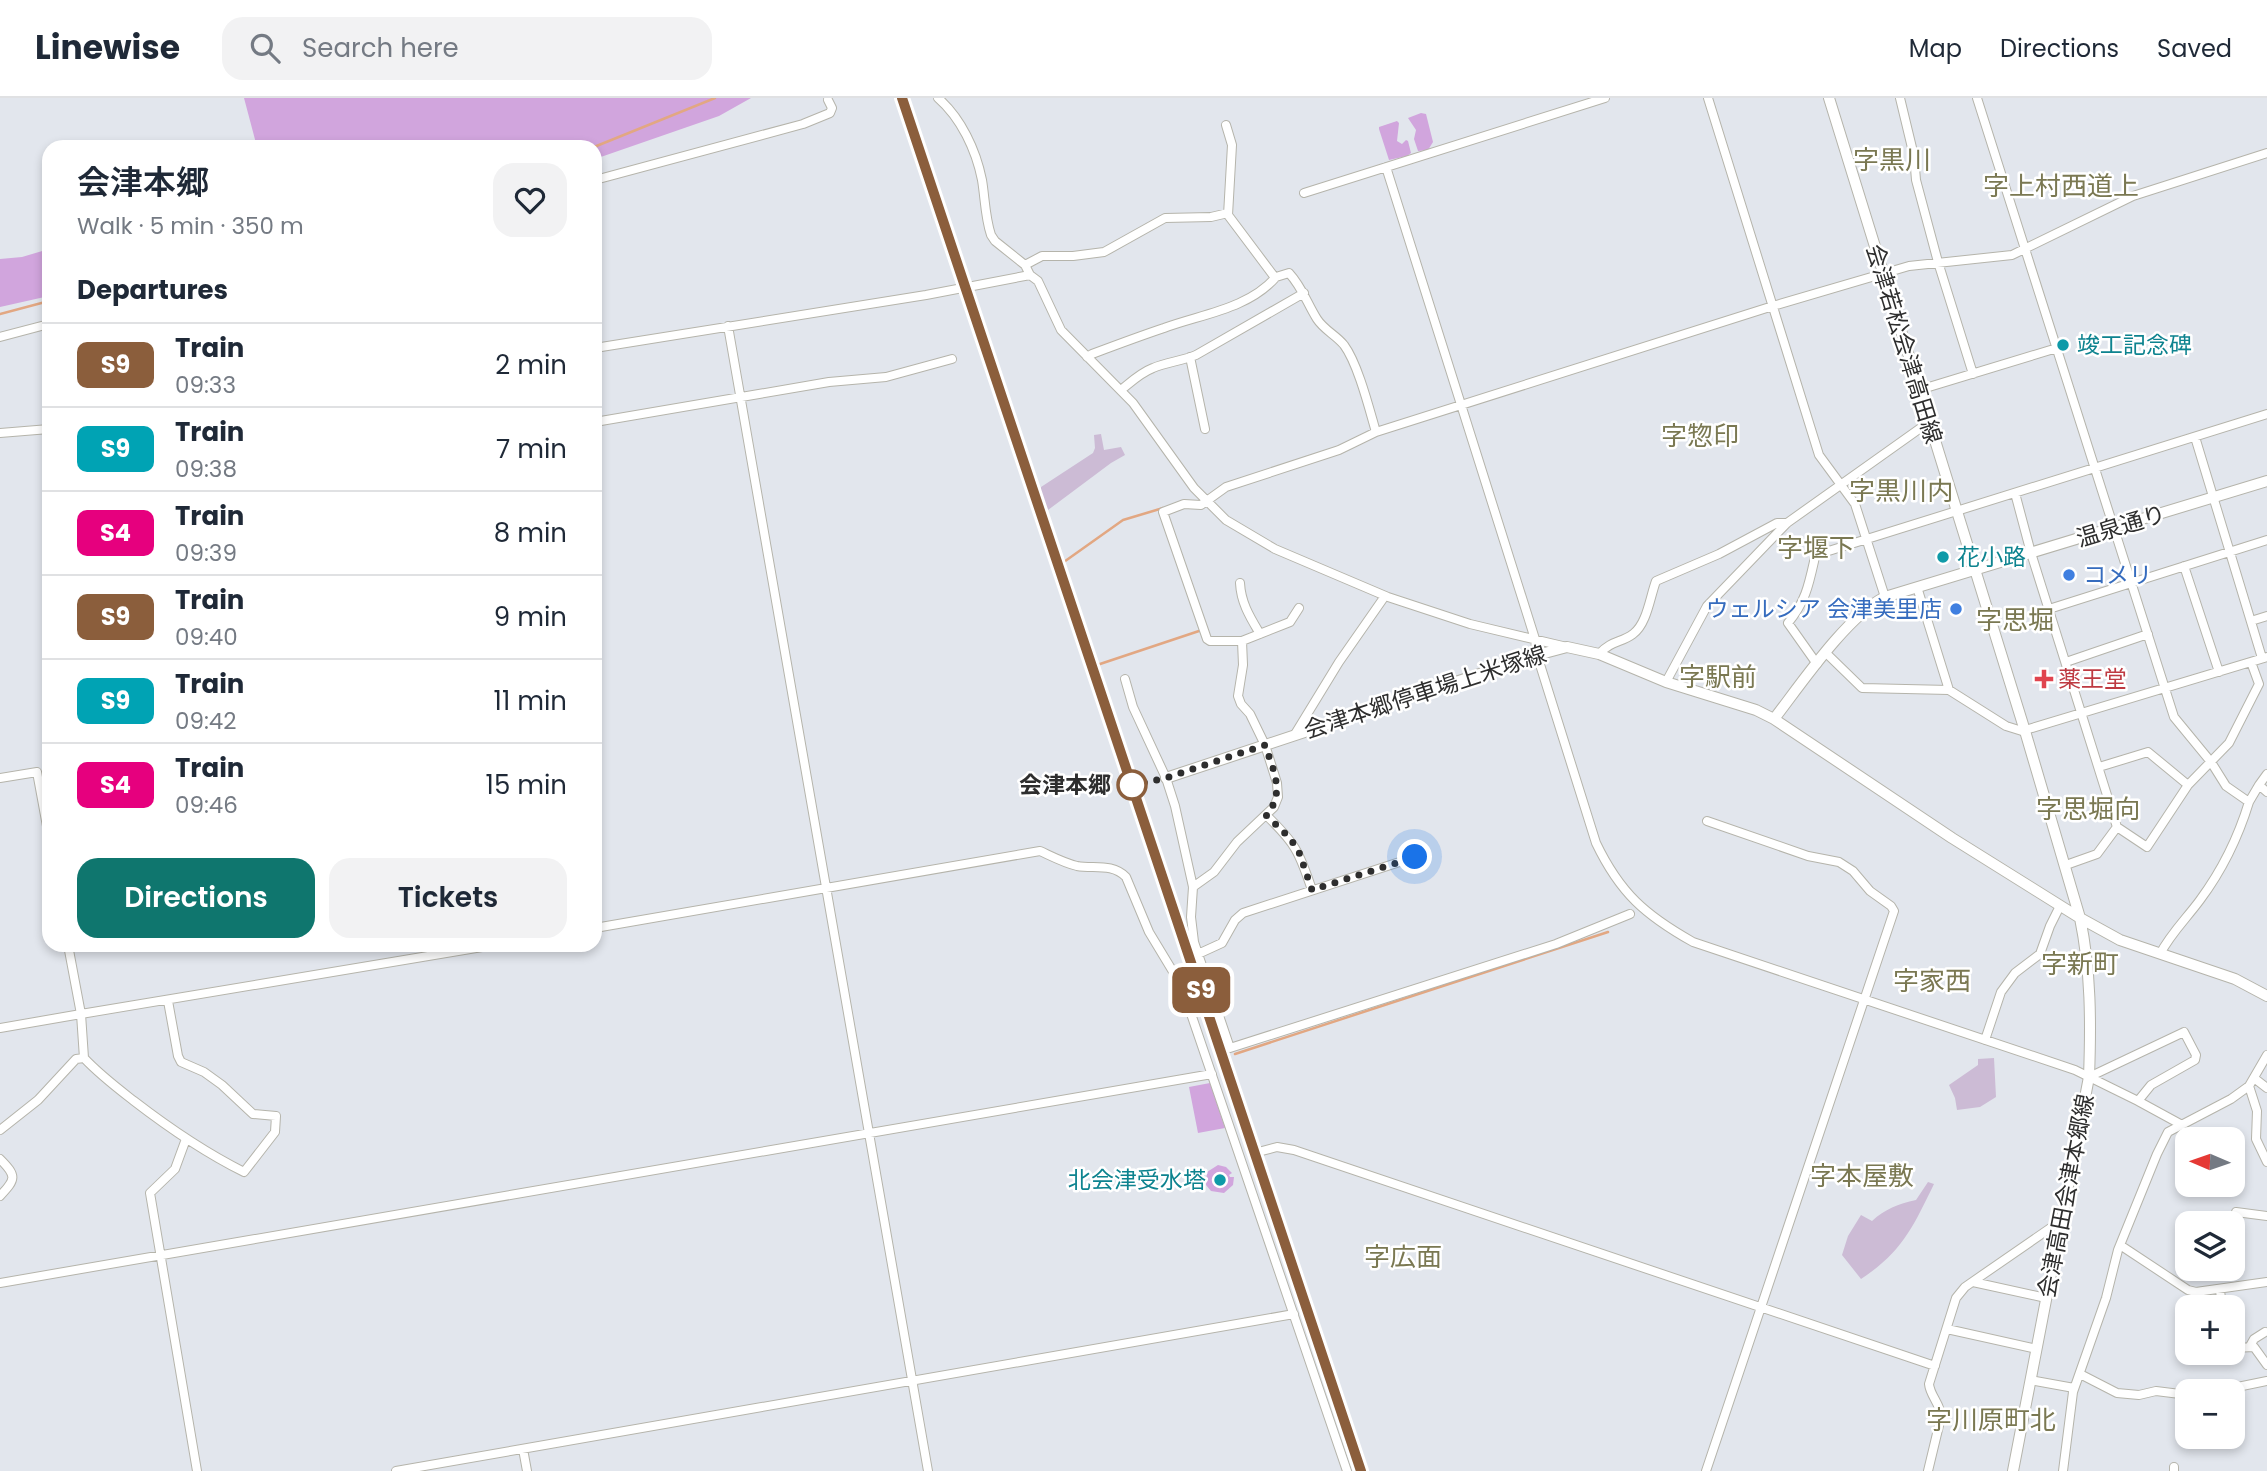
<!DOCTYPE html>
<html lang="en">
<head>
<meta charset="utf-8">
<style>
  :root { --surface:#fff; --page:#f2f2f3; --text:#1f2937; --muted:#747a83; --line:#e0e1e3; --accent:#0f766e }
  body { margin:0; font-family:Poppins,"Noto Sans JP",sans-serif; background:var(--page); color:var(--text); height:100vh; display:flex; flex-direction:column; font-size:26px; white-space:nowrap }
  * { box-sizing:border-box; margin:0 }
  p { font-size:23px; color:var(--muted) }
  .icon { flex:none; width:38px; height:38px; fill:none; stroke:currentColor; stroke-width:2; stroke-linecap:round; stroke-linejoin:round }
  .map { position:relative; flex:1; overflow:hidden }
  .side { position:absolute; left:42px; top:42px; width:560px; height:812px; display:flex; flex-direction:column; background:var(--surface); border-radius:21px; box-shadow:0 4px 10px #0003 }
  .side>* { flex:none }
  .badge { padding:0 14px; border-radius:10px; font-size:24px; line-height:46px }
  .needle { width:46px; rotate:272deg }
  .fabs { position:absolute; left:2175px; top:1029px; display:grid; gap:14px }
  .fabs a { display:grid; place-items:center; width:70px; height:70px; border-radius:14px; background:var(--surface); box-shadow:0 4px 10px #0003; font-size:35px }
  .you { position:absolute; width:35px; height:35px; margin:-18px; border:5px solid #fff; border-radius:50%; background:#1a73e8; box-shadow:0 0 0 10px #1a73e833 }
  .map>.badge { position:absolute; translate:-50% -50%; box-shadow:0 0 0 4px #fff }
  h2 { padding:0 35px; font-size:26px; line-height:63px }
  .round { display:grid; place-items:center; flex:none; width:74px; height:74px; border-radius:21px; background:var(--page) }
  .summary { display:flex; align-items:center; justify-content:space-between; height:119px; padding:0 35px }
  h1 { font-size:33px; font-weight:600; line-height:52px }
  .button { display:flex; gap:14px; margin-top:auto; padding:14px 35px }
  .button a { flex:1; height:80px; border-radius:21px; background:var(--accent); color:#fff; font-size:28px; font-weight:600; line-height:80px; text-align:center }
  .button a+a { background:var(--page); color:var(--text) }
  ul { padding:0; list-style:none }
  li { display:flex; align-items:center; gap:21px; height:84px; padding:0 35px; border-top:2px solid var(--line) }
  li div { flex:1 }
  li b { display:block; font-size:26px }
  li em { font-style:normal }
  li .badge { min-width:77px; font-weight:700; text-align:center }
  header { display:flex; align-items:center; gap:42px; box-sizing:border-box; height:98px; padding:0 35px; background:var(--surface); border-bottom:2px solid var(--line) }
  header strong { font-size:33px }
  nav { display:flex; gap:38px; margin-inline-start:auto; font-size:24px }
  .search { width:490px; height:63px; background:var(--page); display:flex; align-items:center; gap:18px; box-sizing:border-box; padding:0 24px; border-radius:21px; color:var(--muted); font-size:26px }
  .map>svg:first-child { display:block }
</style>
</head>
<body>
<header>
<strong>Linewise</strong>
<div class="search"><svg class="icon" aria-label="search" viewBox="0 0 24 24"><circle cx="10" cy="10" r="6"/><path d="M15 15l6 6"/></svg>Search here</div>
<nav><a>Map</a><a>Directions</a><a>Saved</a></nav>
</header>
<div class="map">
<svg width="2267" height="1373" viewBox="0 0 2267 1373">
  <rect width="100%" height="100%" fill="#e2e6ed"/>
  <path fill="#d1a5dd" d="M244 0H751L719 18 595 61V49H257Z
    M1421 15 1426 16 1433 44 1428 52 1418 53 1414 41 1416 32 1408 20Z
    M1397 23 1399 25 1397 43 1402 46 1406 42 1408 43 1411 55 1407 58 1389 62 1379 31V29Z
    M49 151V198L0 209V161L22 159Z
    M1210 985 1225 1030 1198 1035 1189 989Z
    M1218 1067 1226 1069 1232 1075 1229 1077 1230 1079H1234L1233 1087 1224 1095 1211 1093 1206 1087 1207 1074Z"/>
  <path fill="#ccbbd5" d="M1101 336 1104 352 1121 349 1125 357 1111 365 1048 412 1041 399V389L1093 355 1095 350 1094 337Z
    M1994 960 1996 999 1980 1009 1957 1012 1955 1000 1949 987 1978 967V961Z
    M1928 1084 1934 1086C1913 1129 1902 1154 1861 1181L1842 1157 1848 1138 1861 1117 1872 1123C1885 1111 1898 1106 1916 1102Z"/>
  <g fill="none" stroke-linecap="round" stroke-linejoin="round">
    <path stroke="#e2a782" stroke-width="2.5" d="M594 49 715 0
      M0 216 49 203
      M1061 466 1123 422 1163 410
      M1097 567 1199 533
      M1235 956 1608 834"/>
    <g stroke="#b5b4ab" stroke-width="10">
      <path id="street" d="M938 0C961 20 976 52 982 82 985 100 985 119 991 137L995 143 1025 167
        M1708 0 1819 357 1855 406 1885 499
        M1900 0 1914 58 1916 82 1938 164 1973 276
        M1977 0 2174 619 2211 664 2226 688 2249 704 2259 687 2267 694
        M1226 27 1232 47 1228 117 1273 177 1276 179 1289 175C1302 189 1307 205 1317 221 1324 232 1336 237 1344 247 1358 266 1369 310 1376 334
        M1386 69 1535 541 1537 557 1596 745C1620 795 1645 817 1693 844L2075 972 2138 1003 2182 1027
        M595 82 803 26 830 15 832 10 828 2
        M1304 95 1605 0
        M1030 177 1025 167 1042 158H1073L1104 154 1165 120 1211 119 1228 115
        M728 228 928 1373
        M0 239 49 226
        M595 250 926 197 1030 177 1038 183 1061 232 1133 305 1194 390 1226 422 1275 451 1388 499 1470 526 1567 549
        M1087 259 1092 256C1116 247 1140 238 1164 230 1202 216 1248 211 1276 179
        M1190 259 1205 331
        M1121 292C1131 284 1140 275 1153 270 1167 264 1182 263 1196 257L1304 195
        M1919 292 2057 250
        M595 324 829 284 886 279 952 261
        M0 335 49 331
        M2195 339 2262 560
        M2015 395 2031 455 2117 729 2147 749 2188 687 2229 645 2259 586 2251 564
        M2184 468 2219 574
        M1240 485C1241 505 1250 519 1260 536
        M1917 489 1949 592
        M1299 510 1290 524 1242 543H1210L1207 541 1163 414 1184 406 1201 407 1226 389 1339 352 1376 334 1773 208 1909 168 2012 157 2133 98 2267 55
        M2049 511 2267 442
        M2251 523 2267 518
        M1826 555 1862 590 1949 592 2006 628 2022 633 2267 559
        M1599 556C1612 542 1621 545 1633 536 1647 526 1650 499 1656 483L1719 456 1777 425H1787
        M2066 564 2148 536
        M1817 566 1788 525C1806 503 1809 486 1815 459L1819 456 2267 316
        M1125 581 1133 609 1166 680 1175 708 1193 789 1191 819 1194 844 1230 950 1556 846 1630 816
        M1666 584 1707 508 1787 425 1929 324
        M1295 636 1339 564 1385 498
        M2099 669 2148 654 2188 687
        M0 680 37 674 49 739
        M2259 687 2267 676
        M1266 717C1295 745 1299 753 1312 792
        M2066 767 2097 756 2117 729
        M1193 789 1214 774 1237 744 1274 709 1278 699 1277 685 1265 647 1250 616 1241 606 1238 598 1243 567 1242 543
        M595 830 1040 753C1051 758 1064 765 1077 768 1094 771 1112 765 1126 779L1149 834 1175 877 1187 904 1347 1373
        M68 847 81 916 494 847
        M1198 856 1222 845 1235 822 1243 815 1415 759
        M2160 856C2171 835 2186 821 2200 802 2223 771 2238 740 2249 704
        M0 930 81 916 84 960 76 961 38 1002 0 1032
        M1985 942 2001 894 2015 875 2040 856 2050 828 2060 808
        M84 960C100 977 116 989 134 1003 169 1030 204 1054 244 1074L275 1034 276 1018 253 1016 222 987 204 974 181 964 178 958 168 903
        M2089 979 2184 934 2196 957 2195 962 2151 987 2138 1003
        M2254 980 2267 990
        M2249 988 2257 1013 2256 1041 2267 1064
        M186 1041 175 1071 150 1095 197 1373
        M1262 1053 1277 1049 1294 1052 1935 1268
        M0 1061C17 1078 16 1081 0 1098
        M2236 1114 2267 1118
        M2120 1147 2188 1192 2196 1194 2267 1184
        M1973 1184 2046 1200
        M0 1185 1212 976
        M2220 1192 2222 1209
        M1947 1231 2037 1251
        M2250 1248 2254 1241 2265 1234
        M2233 1250 2254 1249 2267 1267
        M2080 1276 2117 1295 2139 1297 2156 1293 2188 1297
        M2030 1282 2074 1290
        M2218 1293 2267 1283
        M523 1351 527 1373
        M396 1373 1294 1216
        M1706 1373 1894 813 1891 808 1870 793 1853 773 1839 764 1808 758 1707 723
        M1928 1373 1941 1319C1941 1306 1930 1298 1929 1286L1956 1200 1965 1189 2062 1122
        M2063 1373 2073 1294 2106 1200 2118 1152 2157 1056 2168 1034 2231 1001 2249 988 2267 957
        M2174 1373V1369"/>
    </g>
    <g stroke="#b5b4ab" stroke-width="12">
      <path id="secondary" d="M1829 0 2025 633 2080 820 2120 842 2235 881 2267 898
        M1774 621C1801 586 1847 518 1885 499L2267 383
        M1166 680 1537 557 1567 549 1599 556 1666 584 1756 612 1774 621 1952 740 2080 820C2091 873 2091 925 2089 979L2013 1373"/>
    </g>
    <use href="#street" stroke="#fff" stroke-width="8"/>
    <use href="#secondary" stroke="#fff" stroke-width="10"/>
    <g stroke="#b5b5a5" stroke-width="5">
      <path id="rail" d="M902 0 1361 1373"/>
    </g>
    <use href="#rail" stroke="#fff" stroke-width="2.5" stroke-dasharray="8" stroke-linecap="butt"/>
  </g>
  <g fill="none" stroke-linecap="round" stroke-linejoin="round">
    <g stroke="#fff" stroke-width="16">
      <path id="line" d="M902 0 1361 1373"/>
    </g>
    <use href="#line" stroke="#8b5e3c" stroke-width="10"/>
    <path stroke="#2e2e2e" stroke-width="7" stroke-dasharray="0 12.6" d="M1132 687 1166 680 1265 647C1273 671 1286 696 1266 717L1290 740 1299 754 1312 792 1415 759"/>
  </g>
  <g fill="#0f9aa8" stroke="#fff" stroke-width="2.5">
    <circle cx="2063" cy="247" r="7"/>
    <circle cx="1943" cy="459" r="7"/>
    <circle cx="1220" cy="1082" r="7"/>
  </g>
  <g fill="#3f7fe0" stroke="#fff" stroke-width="2.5">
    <circle cx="2069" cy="477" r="7"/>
    <circle cx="1956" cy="511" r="7"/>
  </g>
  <path fill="#e0444e" stroke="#fff" stroke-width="2.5" d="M2040.5 570.5h7v7h7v7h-7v7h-7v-7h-7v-7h7z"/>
  <circle fill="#fff" stroke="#8b5e3c" stroke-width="3.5" cx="1132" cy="687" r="14"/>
  <g text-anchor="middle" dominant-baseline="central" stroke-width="5" stroke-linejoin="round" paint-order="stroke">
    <g font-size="23" fill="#2e2e2e" stroke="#fff">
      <text transform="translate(1904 246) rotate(73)">会津若松会津高田線</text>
      <text transform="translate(2121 428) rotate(-17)">温泉通り</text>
      <text transform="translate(1425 594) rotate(-18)">会津本郷停車場上米塚線</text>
      <text transform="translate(2066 1098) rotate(-79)">会津高田会津本郷線</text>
    </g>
    <g font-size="23" fill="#0d838f" stroke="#fff" text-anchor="start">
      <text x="2077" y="247">竣工記念碑</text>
      <text x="1957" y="459">花小路</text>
      <text x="1206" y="1082" text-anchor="end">北会津受水塔</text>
    </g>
    <g font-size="23" fill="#366cbe" stroke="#fff" text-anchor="start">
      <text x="2083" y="477">コメリ</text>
      <text x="1942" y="511" text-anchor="end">ウェルシア 会津美里店</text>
    </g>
    <g font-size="23" fill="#be3a42" stroke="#fff" text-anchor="start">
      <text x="2058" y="581">薬王堂</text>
    </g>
    <g font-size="23" font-weight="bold" fill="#2e2e2e" stroke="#fff" text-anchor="end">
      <text x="1111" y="687">会津本郷</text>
    </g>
    <g font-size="26" fill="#7a7852" stroke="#fff">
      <text x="1892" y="62">字黒川</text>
      <text x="2061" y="88">字上村西道上</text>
      <text x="1700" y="338">字惣印</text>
      <text x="1901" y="393">字黒川内</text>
      <text x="1816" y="450">字堰下</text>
      <text x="2015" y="522">字思堀</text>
      <text x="1718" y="579">字駅前</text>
      <text x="2088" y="711">字思堀向</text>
      <text x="2080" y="866">字新町</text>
      <text x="1932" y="883">字家西</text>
      <text x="1862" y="1078">字本屋敷</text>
      <text x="1403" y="1159">字広面</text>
      <text x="1991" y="1322">字川原町北</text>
    </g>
  </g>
</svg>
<div class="fabs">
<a><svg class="needle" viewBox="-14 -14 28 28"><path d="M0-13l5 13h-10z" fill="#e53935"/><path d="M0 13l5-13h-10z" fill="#747a83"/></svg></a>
<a><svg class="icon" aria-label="layers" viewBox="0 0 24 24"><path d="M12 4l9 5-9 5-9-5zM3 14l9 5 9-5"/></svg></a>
<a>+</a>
<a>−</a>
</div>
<div class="you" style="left:1415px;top:759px"></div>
<b class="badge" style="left:1201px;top:892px;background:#8b5e3c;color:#fff">S9</b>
<section class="side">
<div class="summary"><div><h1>会津本郷</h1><p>Walk · 5 min · 350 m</p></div><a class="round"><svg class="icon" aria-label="heart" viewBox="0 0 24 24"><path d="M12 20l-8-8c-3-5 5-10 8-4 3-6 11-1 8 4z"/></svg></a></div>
<h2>Departures</h2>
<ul>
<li><span class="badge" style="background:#8b5e3c;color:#fff">S9</span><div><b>Train</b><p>09:33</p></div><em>2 min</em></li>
<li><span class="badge" style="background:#00a3b4;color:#fff">S9</span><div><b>Train</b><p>09:38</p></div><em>7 min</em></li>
<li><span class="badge" style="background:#e6007e;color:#fff">S4</span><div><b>Train</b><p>09:39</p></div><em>8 min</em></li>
<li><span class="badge" style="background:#8b5e3c;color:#fff">S9</span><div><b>Train</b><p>09:40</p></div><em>9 min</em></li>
<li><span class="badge" style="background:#00a3b4;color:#fff">S9</span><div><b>Train</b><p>09:42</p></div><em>11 min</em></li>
<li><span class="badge" style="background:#e6007e;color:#fff">S4</span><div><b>Train</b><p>09:46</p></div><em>15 min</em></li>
</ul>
<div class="button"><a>Directions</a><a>Tickets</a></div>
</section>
</div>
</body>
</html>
